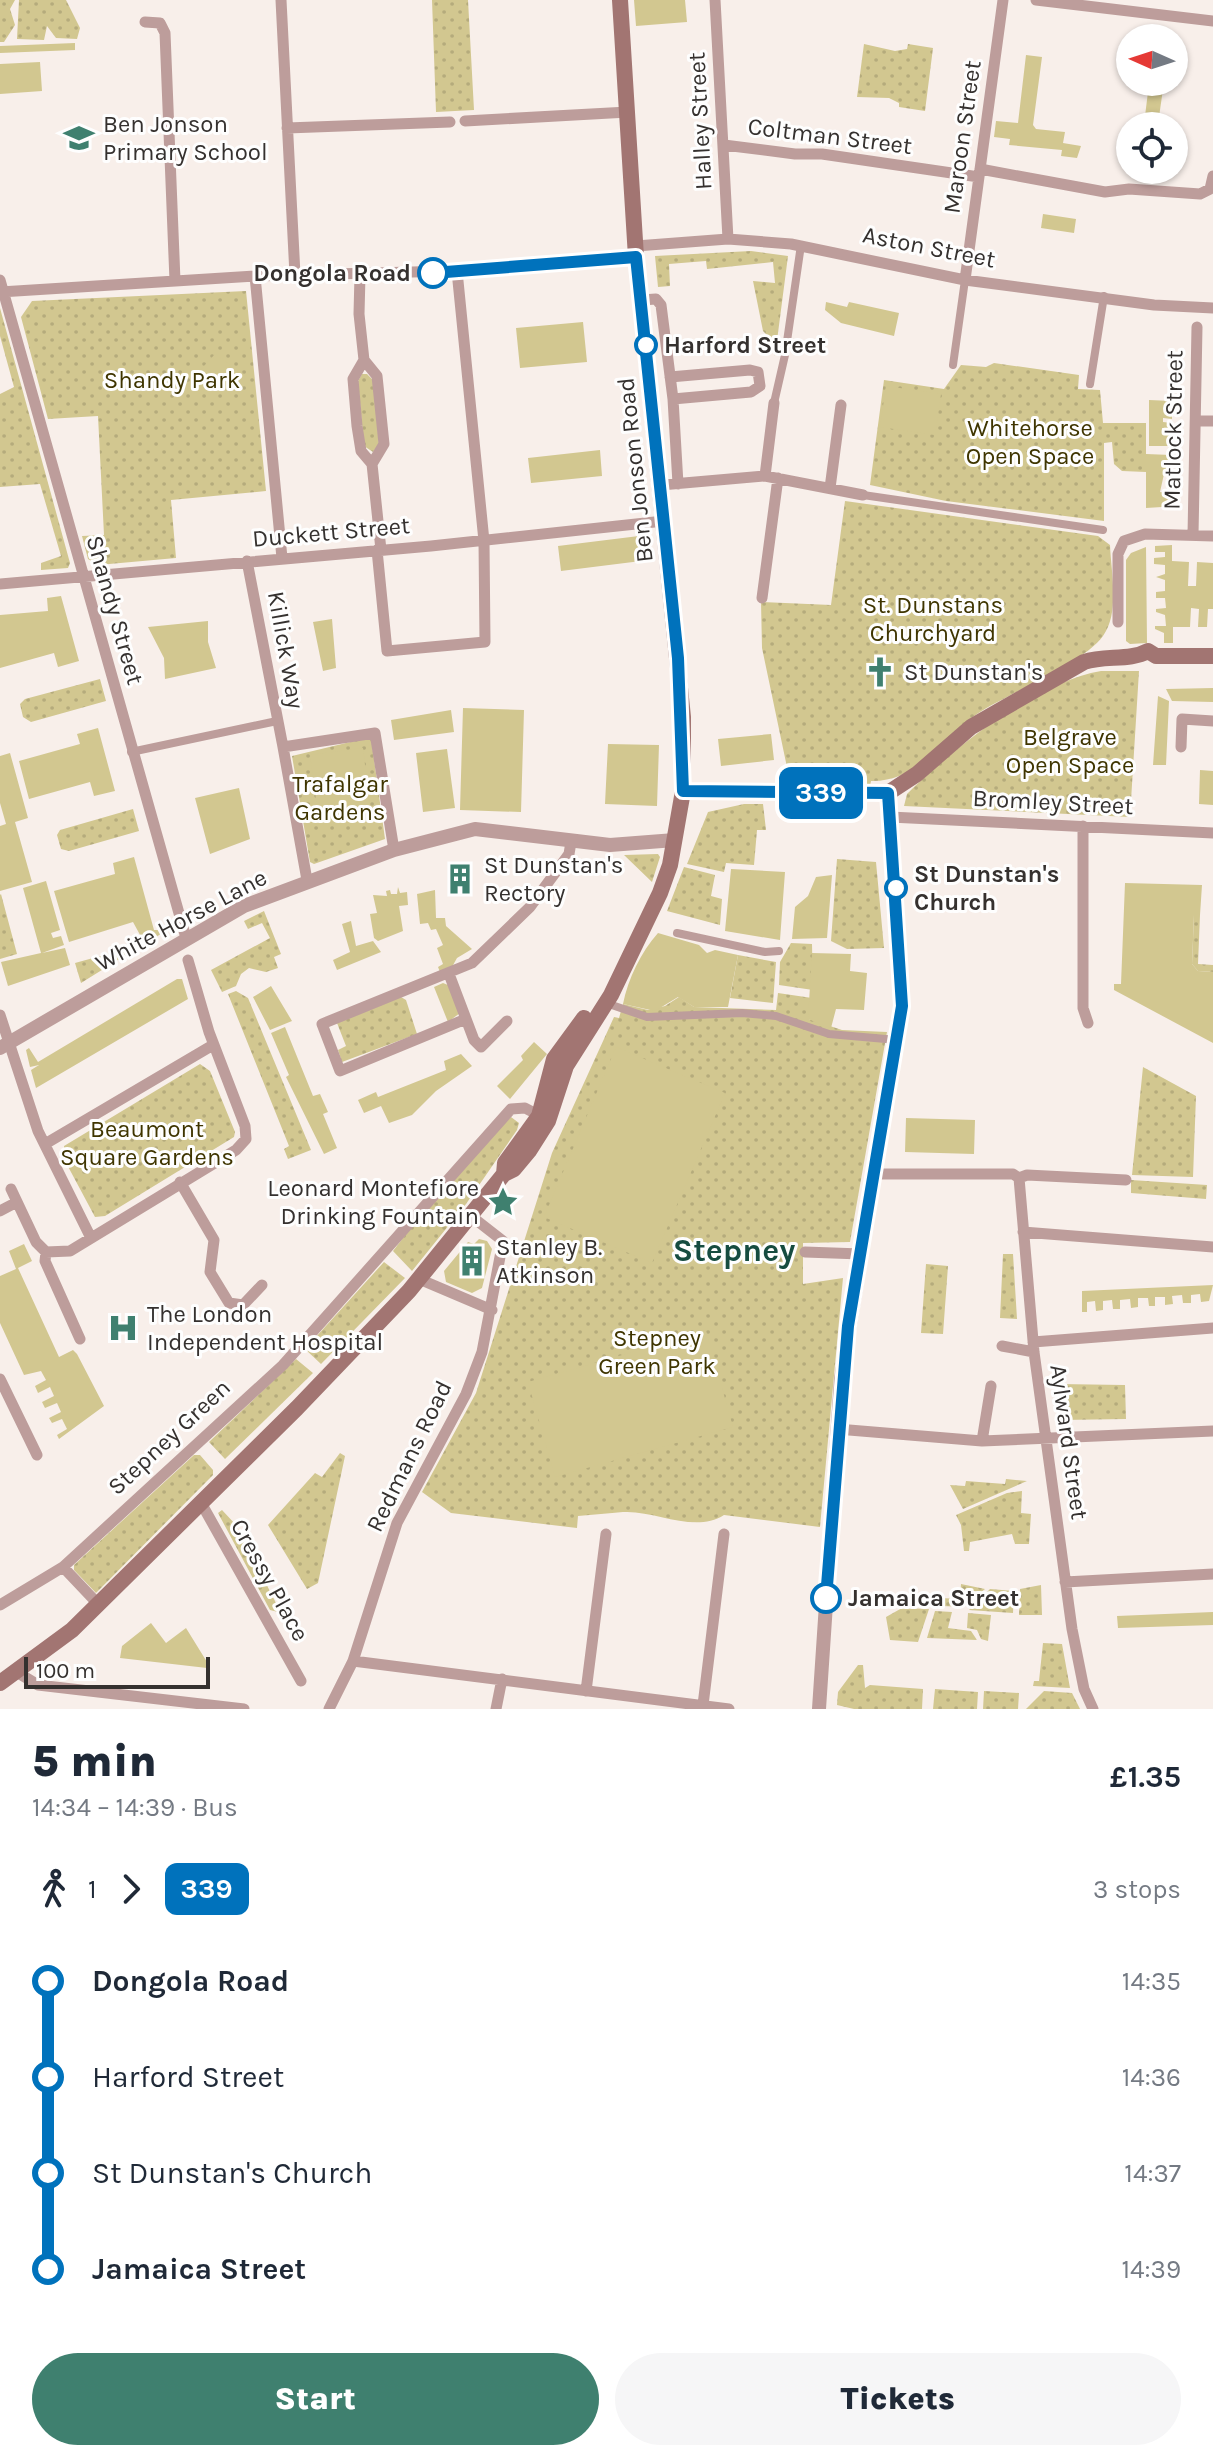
<!DOCTYPE html>
<html lang="en">
<head>
<meta charset="utf-8">
<style>
  :root { --surface:#fff; --page:#f6f6f7; --text:#1f2937; --muted:#747a83; --accent:#3f806f }
  body { margin:0; font-family:Karla,sans-serif; background:var(--page); color:var(--text); height:100vh; display:flex; flex-direction:column; font-size:30px; white-space:nowrap }
  * { box-sizing:border-box; margin:0 }
  p { font-size:26px; color:var(--muted) }
  .icon { flex:none; width:44px; height:44px; fill:none; stroke:currentColor; stroke-width:2; stroke-linecap:round; stroke-linejoin:round }
  .map { position:relative; height:1709px; overflow:hidden }
  .details { display:flex; flex-direction:column; background:var(--surface); flex:1 }
  .details>* { flex:none }
  .badge { padding:0 16px; border-radius:12px; font-size:28px; line-height:52px }
  .needle { width:52px; rotate:273deg }
  .fabs { position:absolute; left:1116px; top:24px; display:grid; gap:16px }
  .fabs a { display:grid; place-items:center; width:72px; height:72px; border-radius:50%; background:var(--surface); box-shadow:0 2px 6px #0004; font-size:40px }
  .scale { position:absolute; left:24px; bottom:20px; width:186px; box-sizing:border-box; padding-left:8px; border:4px solid #35312f; border-top:0; font-size:22px; line-height:28px; white-space:nowrap; color:#35312f; -webkit-text-stroke:6px #fefefe; paint-order:stroke }
  .map>.badge { position:absolute; translate:-50% -50%; box-shadow:0 0 0 4px #fff }
  .legs { display:flex; align-items:center; gap:12px; height:88px; padding:0 32px; font-size:26px }
  .legs p { margin-inline-start:auto }
  .summary { display:flex; align-items:center; justify-content:space-between; height:136px; padding:0 32px }
  h1 { font-size:44px; font-weight:800; line-height:60px }
  .action { display:flex; gap:16px; margin-top:auto; padding:16px 32px }
  .action a { flex:1; height:92px; border-radius:48px; background:var(--accent); color:#fff; font-size:32px; font-weight:800; line-height:92px; text-align:center }
  .action a+a { background:var(--page); color:var(--text) }
  ul { padding:0 32px; list-style:none }
  li { display:flex; align-items:center; gap:28px; height:96px; font-size:30px }
  li i { display:grid; place-items:center; width:12px; height:100%; margin:0 10px; background:currentColor }
  li i::after { content:''; width:20px; height:20px; margin:-10px; border:6px solid; border-radius:50%; background:var(--surface) }
  li p { margin-inline-start:auto }
  li:first-child i { background:linear-gradient(#0000 50%,currentColor 0) }
  li:last-child i { background:linear-gradient(currentColor 50%,#0000 0) }
  .map>svg:first-child { display:block }
</style>
</head>
<body>
<div class="map">
<svg width="1213" height="1709" viewBox="0 0 1213 1709">
  <defs>
    <pattern id="grass-dots" width="8" height="8" patternUnits="userSpaceOnUse" patternTransform="scale(2)"><rect width="8" height="8" fill="#d2c790"/><path d="M2 2h.1M6 6h.1" fill="none" stroke="#b5ab7c" stroke-width="1.8" stroke-linecap="round"/></pattern>
  </defs>
  <rect width="100%" height="100%" fill="#f8efea"/>
  <path fill="url(#grass-dots)" d="M0 0H15L10 9 15 25 4 42H0Z
    M19 0H66L80 28 77 39 56 38 47 26 44 40 17 39Z
    M432 0H468L474 110 436 112Z
    M864 44 895 51 907 49 908 44 933 48 925 111 899 107V103L889 98 857 97Z
    M751 251 788 256 775 356 770 338 763 331 753 281 775 283 773 262 707 269 706 261 669 264 670 286 658 287 655 256Z
    M246 291 266 491 171 500 176 558 98 565 88 559 82 536 104 535 98 416 48 419 21 317 32 301Z
    M0 308 70 563 68 568 41 570V563L61 556 40 484 0 487V394L14 387 0 336Z
    M994 363 1079 375 1078 389 1100 390 1103 423H1146V472L1122 471 1114 464 1112 442 1104 443V521L946 501 870 485 884 380 944 389 961 365 986 367Z
    M367 374 373 380 379 444 373 452 364 446 358 381 362 374Z
    M845 501 1098 536 1110 545C1111 572 1120 613 1103 636 1084 663 1007 694 977 714 941 738 919 782 871 781L870 786 794 781 788 772 762 648 761 602 831 605Z
    M1101 671H1139L1130 817 904 806 907 794C953 748 1036 682 1101 671Z
    M100 679 106 701 31 722 23 717 20 704 25 699Z
    M371 737 385 839 314 864 310 862 292 756Z
    M744 804H763L766 830H757L754 865 726 863 724 872 687 864 708 812Z
    M133 809 139 831 69 851 61 849 57 835 60 830Z
    M658 854 660 857 652 882 624 855Z
    M837 859 876 862 884 948 847 949 831 941Z
    M684 867 715 875 711 896 722 899 720 925 667 911Z
    M1 894 17 954 0 959V895Z
    M264 911 281 954 274 957 278 968 266 972 249 968 241 974 236 986 222 992 211 970 270 938 262 923 248 929 244 921Z
    M1194 915H1200L1198 964 1213 965V972L1198 971 1192 964Z
    M791 943 812 944 813 990 779 985 780 962Z
    M133 947 134 950 81 983 75 963Z
    M738 955 776 962 773 1003 730 998Z
    M236 991 248 998 311 1150 288 1159 284 1149 289 1146 228 994Z
    M778 993 812 998 809 1019 842 1030 887 1032 850 1242 803 1243V1284L843 1278 820 1527 724 1515C694 1534 656 1510 623 1512 609 1513 593 1515 578 1516L577 1528 451 1513 422 1492 476 1393 552 1153 614 1017 619 1018 623 1004 648 1010 665 1006 679 997 694 1007 776 1010Z
    M401 997 406 1000 417 1034 342 1062 338 1050 346 1046 337 1023Z
    M200 1064 210 1071 235 1132 234 1137 105 1216 95 1217 64 1159V1146Z
    M1143 1067 1196 1096 1193 1177 1132 1175Z
    M511 1117 519 1123 517 1130 466 1204 412 1271 393 1251 447 1181Z
    M1131 1180 1207 1185 1206 1199 1131 1193Z
    M1003 1254H1013L1017 1319 1000 1318Z
    M384 1262 405 1278 321 1364 305 1349Z
    M926 1264 948 1266 943 1334 921 1333Z
    M296 1359 313 1373 225 1459 209 1442Z
    M1058 1384 1125 1385 1126 1419 1062 1420Z
    M340 1453 345 1456 318 1583 307 1589 268 1525 315 1473 322 1477Z
    M194 1455H200L213 1470V1475L96 1593 74 1570V1565Z
    M1006 1479 1027 1481 963 1509 950 1485 965 1486 966 1481 1005 1484Z
    M1022 1491 1021 1513 1031 1514 1029 1544H1015L1012 1534 970 1542 969 1551H964L961 1525 956 1515 1007 1493Z
    M222 1510 236 1525 277 1605 286 1601 287 1610 282 1613 270 1610 218 1513Z
    M961 1584 985 1589 963 1607 943 1606 941 1598 960 1599Z
    M1041 1585 1042 1615H1019L1020 1589Z
    M990 1589 1014 1591 1013 1613 969 1610Z
    M902 1608 929 1609 918 1642 890 1640 886 1617Z
    M935 1611 952 1612 948 1628 971 1631 977 1640 927 1638Z
    M968 1613 991 1615 988 1641 981 1639 977 1630 967 1628Z
    M1043 1643 1062 1644 1070 1688 1033 1686 1034 1681H1039Z
    M858 1665H863L865 1688 870 1685 923 1689 922 1709H854L837 1705 838 1692Z
    M935 1689 978 1692 977 1709H933Z
    M984 1691 1019 1693 1018 1709H983Z
    M1044 1691 1072 1693 1080 1709H1026Z"/>
  <path fill="#d2c790" d="M634 0H685L687 22 636 26Z
    M75 43V50L0 53V46Z
    M1026 55 1042 57 1033 125 1036 129 1065 132 1063 143 1081 146 1077 158 1061 156 1062 150 1009 145 1010 139 994 137 996 121 1018 123Z
    M40 62 42 91 0 94V64Z
    M1149 82H1164L1159 117 1145 116 1148 92H1154L1156 84Z
    M1043 214 1076 219 1074 233 1041 228Z
    M826 302 847 307 849 302 899 313 894 336 841 323 825 310Z
    M583 322 587 362 520 368 516 328Z
    M215 354 231 365 213 390 194 377Z
    M886 386 941 394 935 435 880 427Z
    M1149 400 1172 401V419L1163 418V422L1172 423V428H1162V432H1172L1171 446H1149Z
    M600 450 602 476 531 483 528 458Z
    M1146 454 1171 455V474H1164L1160 492 1178 494V506L1146 508Z
    M647 535 649 560 561 571 558 546Z
    M1172 545V561L1189 562 1188 586H1196L1197 562 1213 563V609H1208L1207 627H1198L1199 609 1191 608 1190 627H1173V643H1164V633L1155 629V626H1166L1165 615 1156 612V609L1166 608 1165 598H1156V592L1165 591V580L1156 577 1165 574V565L1154 564V558L1165 557V552H1155V546Z
    M1146 547 1147 643 1130 644 1126 641V560L1131 553Z
    M61 596 79 661 58 667 54 653 0 668V615L48 611 47 598Z
    M332 619 336 668 323 671 313 622Z
    M208 621V642L216 668 165 679 164 658 148 627Z
    M1213 688V702L1172 701 1166 689Z
    M1158 696 1169 701 1166 765H1153Z
    M463 708 524 710 521 812 460 810Z
    M451 710 454 732 394 740 391 720Z
    M98 728 115 791 94 796 90 782 29 799 19 761 80 744 77 734Z
    M771 734 774 760 721 766 718 739Z
    M608 744 659 745 657 806 605 804Z
    M363 748 370 807 318 813 310 755Z
    M447 749 455 808 423 812 416 753Z
    M10 753 28 818 15 822 32 882 0 891V826L6 824 0 803V756Z
    M1200 770 1213 771V805L1199 804Z
    M239 788 250 839 210 854 195 798Z
    M134 857 154 930H167L145 944 133 922 69 942 54 891 115 874 113 863Z
    M731 869 785 872 780 940 725 931Z
    M832 875 827 938 792 939 795 907 808 896 816 877Z
    M46 881 60 930 51 933 53 938 61 936 64 945 42 953 65 948 70 965 8 986 1 962 41 953 23 888Z
    M1125 883 1202 885 1200 915H1194L1192 964 1198 971 1213 972V1043L1114 990V984H1121Z
    M398 887 400 893 407 892 408 905 399 906 403 931 378 941 374 938 370 914 377 913 373 895 387 896 386 891 390 890 391 894H397Z
    M435 890 436 918H445L446 926 472 949 457 958 452 967 440 972 438 967 443 964 437 948 443 945 436 929 431 930 428 923 420 924 417 894Z
    M351 921 356 946 373 941 381 952 337 970 333 960 350 952 342 924Z
    M658 933 699 945 707 953 715 950 738 955 728 1007H694L678 997 655 1011 623 1004C628 979 641 952 658 933Z
    M812 953 851 954 850 971 867 973 864 1010 836 1009 831 1028 808 1019Z
    M177 979H182L188 999 36 1088 31 1070 39 1065 30 1067 26 1050 29 1048 38 1062Z
    M443 983 448 985 460 1013 448 1022 434 987Z
    M271 986 292 1021 270 1030 253 997Z
    M285 1027 313 1096 320 1094 328 1112 323 1114 337 1148 324 1154 286 1077 289 1075 271 1033Z
    M534 1042 547 1054 510 1099 497 1086 523 1060 521 1056Z
    M616 1047 725 1093 652 1263 544 1217Z
    M461 1054 472 1066 436 1091 412 1115 389 1123 381 1106 364 1113 358 1100 376 1092 378 1097 446 1070 444 1061Z
    M906 1118 975 1120 974 1154 905 1152Z
    M479 1239 487 1241 492 1249 482 1288 472 1293 446 1282 444 1271 468 1242 474 1244Z
    M24 1244 32 1261 18 1268 59 1357 73 1350 77 1354 104 1406 59 1439 57 1435 67 1429 62 1419 52 1423 49 1418 61 1412 57 1403 45 1408 42 1402 54 1396 50 1387 38 1393 35 1386 46 1380 41 1371 24 1375 0 1323V1276L16 1269 9 1251Z
    M1213 1285 1209 1301 1201 1302 1200 1294 1191 1295V1303H1183L1182 1295 1172 1296 1173 1304 1165 1305V1297H1155V1306H1149L1148 1298H1138V1307L1131 1308 1130 1299 1120 1300V1309H1113L1112 1300 1103 1301V1310L1096 1311 1095 1301 1087 1302V1312H1082V1291Z
    M706 1331 733 1427 555 1477 528 1382Z
    M1213 1612V1625L1118 1628 1117 1616Z
    M151 1623 166 1643 186 1628 207 1662V1668L120 1658 122 1646Z"/>
  <g fill="none" stroke-linecap="round" stroke-linejoin="round">
    <path stroke="#bd9d9b" stroke-width="8" d="M953 365 965 280
      M1090 384 1104 296
      M774 403 785 355 801 245
      M863 495 1103 530
      M131 752 277 721
      M677 933 765 952 779 951
      M603 1002 647 1017 742 1013 776 1016 829 1034 897 1040"/>
    <path stroke="#bd9d9b" stroke-width="11" d="M281 0 295 275
      M715 0 728 239
      M1036 0 1213 21
      M145 22 160 23 165 33 175 281
      M465 121 628 112
      M287 128 450 122
      M724 145 795 154H822L979 177
      M980 169 1105 192 1129 189 1200 194 1210 189 1213 176
      M636 246 728 239 791 244 965 280 1154 305 1213 308
      M360 275 359 314 364 360 377 376 384 444 372 464
      M255 276 282 558
      M0 280 186 938
      M965 280 1003 0
      M0 292 255 276 491 270 636 257
      M642 300 656 299 661 305 673 399 678 484
      M364 360 353 379 357 426 361 451 372 464 381 550
      M670 377 750 370 758 372 760 386 751 392 673 399
      M1196 421H1213
      M765 476 774 403
      M661 485 765 476 863 495
      M830 488 841 405
      M1193 535 1197 327
      M377 550 387 651 485 642 484 541 457 271
      M247 561 283 747
      M0 584 431 546 664 521
      M762 598 778 478
      M1118 622V554L1124 541 1145 534 1213 536
      M1181 747 1182 719 1213 721
      M890 817 1213 833
      M1083 826V1008L1088 1023
      M307 880 283 747 375 733 394 850
      M449 974 474 1040 481 1047 507 1021
      M0 1015 38 1131 90 1236
      M466 1019 340 1071 322 1024 472 963 530 907 569 854 571 842
      M45 1144 213 1045
      M875 1174H1013L1019 1178
      M1019 1178 1034 1352 1072 1629 1084 1689 1093 1709
      M1019 1178 1027 1175 1126 1180
      M180 1182 214 1240 210 1272 229 1303 243 1305 262 1285
      M11 1189 36 1242 46 1252 45 1261 80 1339
      M0 1211 17 1202
      M1023 1232 1213 1247
      M46 1252 70 1251 236 1150 246 1139 245 1126 209 1032 188 960
      M805 1252 861 1254
      M419 1279 492 1310
      M1033 1342 1213 1328
      M1002 1346 1034 1352
      M0 1379 37 1455
      M837 1429 982 1441 1213 1431
      M982 1441 991 1386
      M200 1501 301 1681
      M63 1567 98 1604
      M1065 1582 1213 1574
      M0 1605 63 1567 283 1365 511 1109 525 1108 544 1118
      M353 1661 729 1709
      M15 1671 38 1685 244 1709
      M586 1691 606 1534
      M703 1705 724 1534
      M329 1709 353 1661 397 1523 466 1394 482 1352 503 1241 471 1216
      M496 1709 502 1679"/>
    <path stroke="#bd9d9b" stroke-width="14" d="M0 1048 244 906 394 850 475 829 610 845 675 840
      M819 1709 841 1379 902 1006 888 793"/>
    <path stroke="#a27572" stroke-width="16" d="M683 791 888 793 917 774 971 727 1084 662C1105 655 1130 661 1148 651L1156 656H1213
      M504 1174 514 1169 529 1151 548 1121 566 1066 611 995 660 893 670 865 683 791V717L636 257 620 0
      M0 1683 72 1630 297 1408 409 1291 504 1174 505 1163 539 1116 554 1059 584 1018"/>
  </g>
  <g fill="none" stroke-linecap="round" stroke-linejoin="round">
    <g stroke="#fff" stroke-width="18">
      <path id="line-1" d="M433 273 636 257 678 658 683 791 888 793 902 1006 848 1326 826 1598"/>
    </g>
    <use href="#line-1" stroke="#0072bc" stroke-width="12"/>
  </g>
  <defs>
    <g id="school-bare" transform="scale(2.4)"><path d="M0-5L7-2L0 1L-7-2ZM-4 1L0 2.5L4 1V4Q0 6-4 4Z" fill="#3f806f" stroke="#fefefe" stroke-width="2.5" paint-order="stroke"/></g>
    <g id="church-bare" transform="scale(2.4)"><path d="M-1.2-6h2.4v3.5h3.3v2.4h-3.3V6h-2.4V-.1h-3.3v-2.4h3.3Z" fill="#3f806f" stroke="#fefefe" stroke-width="2.5" paint-order="stroke"/></g>
    <g id="building-bare" transform="scale(2.4)"><path d="M-4-6H4V6H1V3H-1V6H-4ZM-2.5-4.3h1.7v1.8h-1.7ZM.8-4.3h1.7v1.8H.8ZM-2.5-1h1.7V.8h-1.7ZM.8-1h1.7V.8H.8Z" fill="#3f806f" stroke="#fefefe" stroke-width="2.5" paint-order="stroke"/></g>
    <g id="sight-bare" transform="scale(2.4)"><path d="M0-6L1.8-2.2L6-1.7L2.9 1.2L3.7 5.4L0 3.3L-3.7 5.4L-2.9 1.2L-6-1.7L-1.8-2.2Z" fill="#3f806f" stroke="#fefefe" stroke-width="2.5" paint-order="stroke"/></g>
    <g id="hospital-bare" transform="scale(2.4)"><path d="M-5-5h3v3.5h4V-5h3V5h-3V1.5h-4V5h-3Z" fill="#3f806f" stroke="#fefefe" stroke-width="2.5" paint-order="stroke"/></g>
  </defs>
  <g fill-rule="evenodd">
    <use href="#school-bare" x="79" y="138"/>
    <use href="#church-bare" x="880" y="672"/>
    <use href="#building-bare" x="460" y="879"/>
    <use href="#sight-bare" x="503" y="1202"/>
    <use href="#building-bare" x="472" y="1261"/>
    <use href="#hospital-bare" x="123" y="1328"/>
  </g>
  <g fill="#fff" stroke="#0072bc" stroke-width="4">
    <circle cx="433" cy="273" r="14"/>
    <circle cx="646" cy="345" r="10"/>
    <circle cx="896" cy="888" r="10"/>
    <circle cx="826" cy="1598" r="14"/>
  </g>
  <g text-anchor="middle" dominant-baseline="central" stroke-width="6" stroke-linejoin="round" paint-order="stroke">
    <g font-size="24" fill="#35312f" stroke="#fefefe">
      <text transform="translate(700 121) rotate(-93)">Halley Street</text>
      <text transform="translate(830 136) rotate(7)">Coltman Street</text>
      <text transform="translate(962 137) rotate(-82)">Maroon Street</text>
      <text transform="translate(929 247) rotate(11)">Aston Street</text>
      <text transform="translate(1173 430) rotate(-89)">Matlock Street</text>
      <text transform="translate(635 470) rotate(-96)">Ben Jonson Road</text>
      <text transform="translate(331 532) rotate(-5)">Duckett Street</text>
      <text transform="translate(115 610) rotate(74)">Shandy Street</text>
      <text transform="translate(286 650) rotate(80)">Killick Way</text>
      <text transform="translate(1053 802) rotate(3)">Bromley Street</text>
      <text transform="translate(181 920) rotate(-28)">White Horse Lane</text>
      <text transform="translate(169 1437) rotate(-43)">Stepney Green</text>
      <text transform="translate(1069 1442) rotate(82)">Aylward Street</text>
      <text transform="translate(409 1456) rotate(-64)">Redmans Road</text>
      <text transform="translate(270 1580) rotate(61)">Cressy Place</text>
    </g>
    <g font-size="24" fill="#35312f" stroke="#fefefe" text-anchor="start">
      <text x="103" y="124">Ben Jonson<tspan x="103" dy="28">Primary School</tspan></text>
      <text x="904" y="672">St Dunstan's</text>
      <text x="484" y="865">St Dunstan's<tspan x="484" dy="28">Rectory</tspan></text>
      <text x="479" y="1188" text-anchor="end">Leonard Montefiore<tspan x="479" dy="28">Drinking Fountain</tspan></text>
      <text x="496" y="1247">Stanley B.<tspan x="496" dy="28">Atkinson</tspan></text>
      <text x="147" y="1314">The London<tspan x="147" dy="28">Independent Hospital</tspan></text>
    </g>
    <g font-size="24" font-weight="bold" fill="#35312f" stroke="#fefefe" text-anchor="start">
      <text x="411" y="273" text-anchor="end">Dongola Road</text>
      <text x="664" y="345">Harford Street</text>
      <text x="914" y="874">St Dunstan's<tspan x="914" dy="28">Church</tspan></text>
      <text x="848" y="1598">Jamaica Street</text>
    </g>
    <g font-size="24" fill="#3f3500" stroke="#fefefe">
      <text x="172" y="380">Shandy Park</text>
      <text x="1030" y="428">Whitehorse<tspan x="1030" dy="28">Open Space</tspan></text>
      <text x="933" y="605">St. Dunstans<tspan x="933" dy="28">Churchyard</tspan></text>
      <text x="1070" y="737">Belgrave<tspan x="1070" dy="28">Open Space</tspan></text>
      <text x="340" y="784">Trafalgar<tspan x="340" dy="28">Gardens</tspan></text>
      <text x="147" y="1129">Beaumont<tspan x="147" dy="28">Square Gardens</tspan></text>
      <text x="657" y="1338">Stepney<tspan x="657" dy="28">Green Park</tspan></text>
    </g>
    <g font-size="32" font-weight="bold" fill="#164c40" stroke="#fefefe">
      <text x="734" y="1250">Stepney</text>
    </g>
  </g>
</svg>
<div class="fabs">
<a><svg class="needle" viewBox="-14 -14 28 28"><path d="M0-13l5 13h-10z" fill="#e53935"/><path d="M0 13l5-13h-10z" fill="#747a83"/></svg></a>
<a><svg class="icon" aria-label="locate" viewBox="0 0 24 24"><circle cx="12" cy="12" r="6"/><path d="M12 2v4M12 18v4M2 12h4M18 12h4"/></svg></a>
</div>
<div class="scale">100 m</div>
<b class="badge" style="left:821px;top:793px;background:#0072bc;color:#fff">339</b>
</div>
<section class="details">
<div class="summary"><div><h1>5 min</h1><p>14:34 – 14:39 · Bus</p></div><b>£1.35</b></div>
<div class="legs"><svg class="icon" aria-label="walk" viewBox="0 0 24 24"><circle cx="13" cy="4" r="2"/><path d="M13 8l-2 6 4 7M11 14l-3 7M7 12l3-4h3l4 4"/></svg>1<svg class="icon" aria-label="forward" viewBox="0 0 24 24"><path d="M9 5l7 7-7 7"/></svg><b class="badge" style="background:#0072bc;color:#fff">339</b><p>3 stops</p></div>
<ul>
<li><i style="color:#0072bc"></i><b>Dongola Road</b><p>14:35</p></li>
<li><i style="color:#0072bc"></i><span>Harford Street</span><p>14:36</p></li>
<li><i style="color:#0072bc"></i><span>St Dunstan's Church</span><p>14:37</p></li>
<li><i style="color:#0072bc"></i><b>Jamaica Street</b><p>14:39</p></li>
</ul>
<div class="action"><a>Start</a><a>Tickets</a></div>
</section>
</body>
</html>
